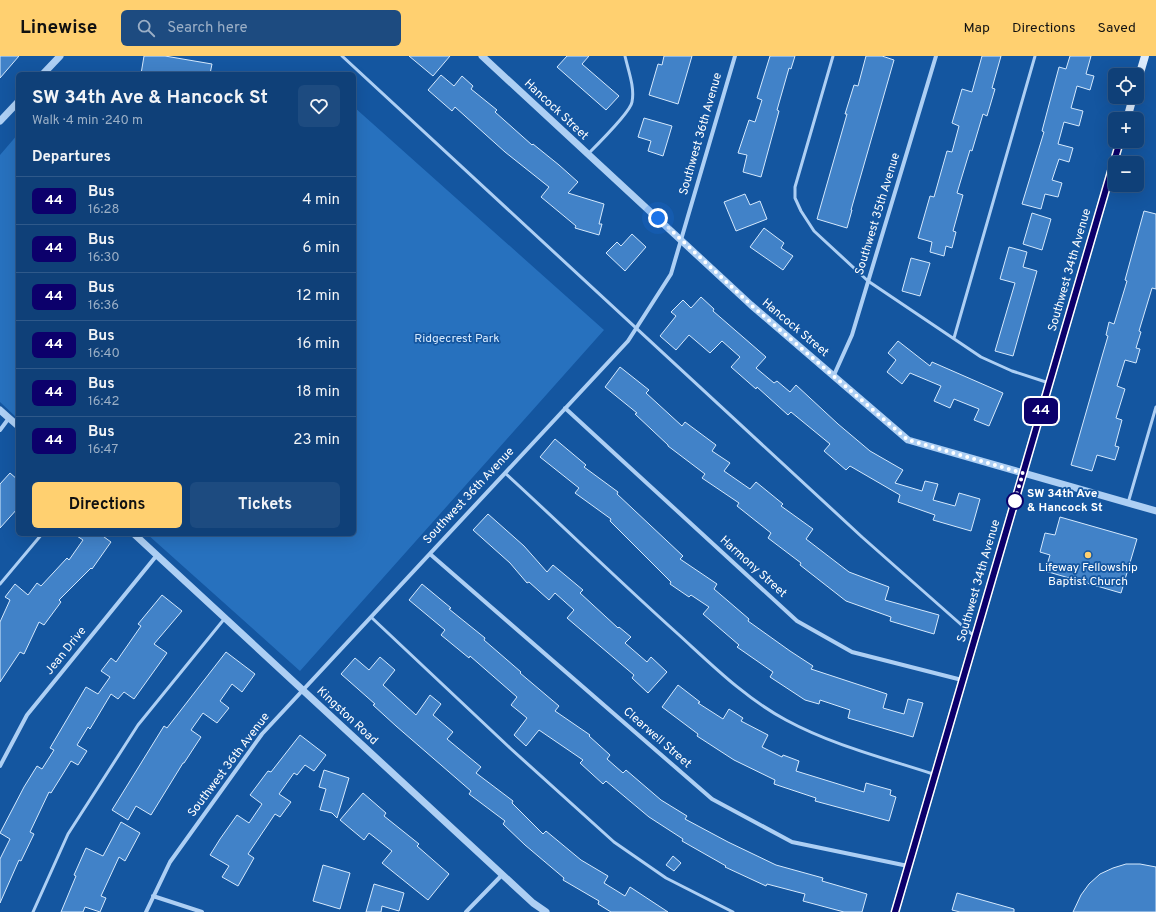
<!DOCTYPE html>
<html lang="en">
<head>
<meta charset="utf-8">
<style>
  :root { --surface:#0f4078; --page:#1d4b80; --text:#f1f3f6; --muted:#9bafc6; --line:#2f598a; --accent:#ffd070 }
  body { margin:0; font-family:Overpass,sans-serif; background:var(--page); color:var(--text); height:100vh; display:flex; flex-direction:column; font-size:15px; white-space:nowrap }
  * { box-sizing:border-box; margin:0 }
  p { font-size:13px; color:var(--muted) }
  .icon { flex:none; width:22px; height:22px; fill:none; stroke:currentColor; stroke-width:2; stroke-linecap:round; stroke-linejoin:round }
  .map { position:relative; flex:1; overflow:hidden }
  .drawer { position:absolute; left:16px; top:16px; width:340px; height:464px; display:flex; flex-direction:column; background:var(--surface); border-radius:6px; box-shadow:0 4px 16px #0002,0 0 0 1px var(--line) }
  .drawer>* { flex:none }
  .badge { padding:0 8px; border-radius:6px; font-size:14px; line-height:26px }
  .tools { position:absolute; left:1108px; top:12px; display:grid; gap:8px }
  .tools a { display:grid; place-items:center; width:36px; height:36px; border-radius:6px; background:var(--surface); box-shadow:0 4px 16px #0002,0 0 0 1px var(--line); font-size:20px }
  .you { position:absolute; width:20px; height:20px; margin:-10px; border:3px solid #fff; border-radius:50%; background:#1a73e8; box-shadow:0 0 0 6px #1a73e833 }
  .map>.badge { position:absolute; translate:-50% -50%; box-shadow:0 0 0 2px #fff }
  h2 { padding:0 16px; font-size:15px; line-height:36px }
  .round { display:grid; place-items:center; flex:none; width:42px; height:42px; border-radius:6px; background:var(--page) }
  .summary { display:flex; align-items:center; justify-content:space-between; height:68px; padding:0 16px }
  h1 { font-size:19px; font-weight:700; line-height:30px }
  .cta { display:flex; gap:8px; margin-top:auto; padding:8px 16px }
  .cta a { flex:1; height:46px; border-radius:6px; background:var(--accent); color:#111; font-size:16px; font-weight:700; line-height:46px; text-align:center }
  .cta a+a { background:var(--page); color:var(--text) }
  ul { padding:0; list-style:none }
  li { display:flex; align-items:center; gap:12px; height:48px; padding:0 16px; border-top:1px solid var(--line) }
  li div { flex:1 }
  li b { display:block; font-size:15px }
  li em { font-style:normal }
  li .badge { min-width:44px; font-weight:700; text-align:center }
  header { display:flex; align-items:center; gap:24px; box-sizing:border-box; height:56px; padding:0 20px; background:var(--accent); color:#111 }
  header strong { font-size:19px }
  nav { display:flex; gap:22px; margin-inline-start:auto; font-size:14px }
  .search { width:280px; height:36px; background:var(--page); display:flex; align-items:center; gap:10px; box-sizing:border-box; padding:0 14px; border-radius:6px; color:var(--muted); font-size:15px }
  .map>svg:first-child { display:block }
</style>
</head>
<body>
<header>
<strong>Linewise</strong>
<div class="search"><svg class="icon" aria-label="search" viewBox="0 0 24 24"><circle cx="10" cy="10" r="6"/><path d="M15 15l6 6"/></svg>Search here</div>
<nav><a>Map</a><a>Directions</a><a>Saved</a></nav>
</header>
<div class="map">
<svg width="1156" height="856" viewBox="0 0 1156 856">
  <rect width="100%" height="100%" fill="#1456a0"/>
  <path fill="#2771be" d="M354 51 604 274 300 615 147 478H354Z
    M18 78V363L0 346V99Z"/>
  <path fill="#4182c8" stroke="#d5e9fd" d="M0 0H19L0 22Z
    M144 0H165L212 8 210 18H141Z
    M409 0H450L433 20Z
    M567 0H589L582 8 619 40 606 54 557 11Z
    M664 0H692L678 48 649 39 658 8 662 9Z
    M770 0H795L791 13 789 12 777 54 779 55 761 121 743 116 747 99 738 97 749 64 755 66 762 44 757 42Z
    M866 0H882L894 4 851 154H852L847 172 817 163 847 58H845L854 29 858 30Z
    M982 0H1001L992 32 995 33 987 60 983 58 972 95 970 94 957 137 963 139 953 175 956 176 952 192 946 190 944 200 930 196 932 186 918 182 930 140 934 141 947 95 952 96 959 70 952 67 962 33 972 36Z
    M1070 0H1091L1086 18 1094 20 1090 34 1077 30 1071 52 1083 55 1079 70 1064 66 1058 88 1073 92 1069 106 1059 103 1052 124 1062 127 1058 141 1045 138 1041 153 1022 148 1044 76 1042 75 1059 11 1066 13Z
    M441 19 454 30 462 20 473 30 471 33 497 54 495 56 532 89 533 88 559 109 578 126 568 137 604 148 599 168H602L599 179 575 172 576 170 541 141 549 131 505 96 455 51 452 55 428 34Z
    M644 62 672 70 663 100 648 95 651 85 638 81Z
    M745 138 750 149 760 145 767 163 736 175 724 146Z
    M1144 155 1156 158V233L1152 232 1139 275 1141 276 1136 292 1140 293 1136 307 1125 304 1117 330 1125 333 1116 362 1122 364 1115 390 1119 391 1115 404 1097 399 1092 415 1071 409 1103 297 1108 280 1106 279 1109 266 1114 268 1127 225 1125 224Z
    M1032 157 1051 163 1042 194 1023 188Z
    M764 172 784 187 781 192 793 200 783 214 750 191Z
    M632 178 646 191 625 215 606 197 617 186 621 190Z
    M1009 191 1027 196 1023 211 1037 215 1013 300 995 295 1015 227 1000 223Z
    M911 202 930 207 920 240 902 235Z
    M701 241 714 253 713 255 766 301 756 312 774 327 777 325 790 336 796 329 838 368 870 395 903 414 895 427 922 435 925 425 938 428 933 444 955 450 959 437 980 443 971 475 933 464 935 459 898 446 900 439 850 410 846 414 824 395 830 388 791 356 788 359 757 331 756 333 731 311 740 301 722 285 710 297 689 279 676 294 660 280 676 260 671 256 683 244 691 252Z
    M898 285 930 310 932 306 1003 337 989 370 974 364 979 353 954 343 950 352 934 345 941 330 910 317 902 328 887 316 896 304 888 297Z
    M620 311 649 334 646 337 682 370 685 366 716 389 712 395 730 407 724 415 750 433 756 426 783 448 781 450 813 473 806 483 849 516 889 531 885 544 939 559 934 578 890 565 891 561 846 545 800 509 801 507 768 482 771 477 737 450 739 447 702 422 705 418 668 390V389L635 358 637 357 605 331Z
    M555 383 586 409 584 411 618 436 617 438 683 500 680 503 717 528 714 533 749 563 748 565 790 595 813 610 811 613 887 638 883 652 904 658 908 643 923 647 913 681 848 662 850 654 820 644 819 648 805 644 770 621 773 616 737 591 739 589 703 558 709 551 691 539 689 541 670 528 671 526 610 465 611 463 575 437 579 432 540 401Z
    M10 417 18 424V452L0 472V428Z
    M488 458 524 490 547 516 553 509 583 534 580 537 618 572 619 571 631 581 625 587 647 606 651 601 667 616 648 637 632 622 634 619 567 562 574 554 555 537 549 544 529 526 527 527 510 507 473 474Z
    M1060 461 1137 483 1121 537 1045 515 1050 499 1040 496 1045 477 1055 479Z
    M74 478H100L111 486 92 513 91 512 59 544 61 546 44 569 39 566 24 598 20 596 0 626V566L10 544 5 541 15 528 28 539 37 527 41 530 67 502 69 504 83 484Z
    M422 528 451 552 449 553 485 582 484 584 521 616 520 617 559 650 555 655 590 679 589 680 610 699 607 703 623 717 626 714 661 744 687 760 685 763 728 786 776 809 823 822 822 825 867 838 862 856H844L803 845 805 838 767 828 766 830 725 811 726 810 682 785 683 783 649 761 606 725 603 728 580 707 583 704 539 674 526 690 514 679 527 662 511 649 517 641 470 600 469 602 441 579 445 574 409 544Z
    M162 539 182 555 154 588 167 597 134 643 124 636 118 643 111 638 90 673 88 671 77 689 87 695 78 709 71 705 51 737 49 736 30 776 34 778 21 805 19 804 0 847V803L10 783 0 777 24 731 37 710 42 713 54 694 50 692 86 631 98 638 110 621 101 615 111 602 116 606 141 570 138 568Z
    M226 596 255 618 242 636 232 628 220 645 229 652 217 667 203 657 191 674 201 681 184 707H183L151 759 136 750 128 764 112 754 164 670 167 672Z
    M380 601 395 614 383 629 416 659 430 639 441 648 433 659 453 676 447 683 481 711 476 717 513 745 512 747 543 778 546 775 581 804 608 820 604 827 625 840 630 831 668 856H611L598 848 599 845 563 824 564 822 525 789 503 768 505 765 469 738 471 735 396 670 373 649 375 648 341 618 355 602 369 614Z
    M678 629 700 646 698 647 723 663 729 653 743 662 741 665 768 679 762 691 782 701 783 699 799 705 796 715 864 736 866 727 891 734 890 739 896 741 889 765 815 745 816 742 774 728 775 724 734 704 697 680 698 678 662 651Z
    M300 679 326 699 314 715 305 709 297 719 294 717 279 738 291 746 280 761 275 758 248 798 254 802 238 830 222 821 229 810 210 799 220 783 237 759 249 767 262 748 250 739 268 715 271 716Z
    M324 714 349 722 337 762 332 757 320 754 326 733 319 731Z
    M363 737 386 757 384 760 419 788 417 790 449 818 428 844 382 807 392 795 369 777 364 784 340 764Z
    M121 766 140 777 125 805 119 801 101 840 106 842 100 856 85 851 83 856H61L76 820 74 819 86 792 103 800Z
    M673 800 681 807 674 815 666 809Z
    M1126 808H1140L1156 811V856H1073L1081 839 1089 828 1100 818 1113 812Z
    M323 809 350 817 340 853 313 845Z
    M374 828 404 837 399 855 382 850 381 856H366Z
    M957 837 1014 853V856H960L952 854Z"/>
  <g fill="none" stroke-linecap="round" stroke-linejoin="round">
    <path stroke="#adcff4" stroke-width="3" d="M342 0 862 481 974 580
      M833 0 795 131V142L801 155 814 175 868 225 981 301 1012 315 1049 327
      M588 98C596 90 631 55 632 46 635 31 628 14 625 0
      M954 282 1035 0
      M505 417C563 470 619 525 678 578 712 609 745 642 786 664 832 689 884 702 933 718
      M1128 447 1156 351
      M0 528 42 478
      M371 561 510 692 614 786 666 822 733 856
      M33 856 68 778 138 669 225 562"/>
    <path stroke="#adcff4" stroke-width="4" d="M834 319 852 279 936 0
      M565 352 797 565 852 596 962 624
      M0 374 9 362
      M430 498 712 743 792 786 908 810
      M0 710 27 659 157 499
      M153 840 202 856
      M146 856 170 806 262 678 628 285 671 218 735 0
      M466 856 502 819"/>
    <path stroke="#adcff4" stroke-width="7" d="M482 0 751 249 908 384 1156 455
      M43 18 60 0
      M0 65 18 46
      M0 354 18 370
      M134 478 533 847 546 856"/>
    <path stroke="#ddecfd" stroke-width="8" d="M1137 27 1145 0
      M1127 63 1133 41
      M895 856 1120 85"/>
  </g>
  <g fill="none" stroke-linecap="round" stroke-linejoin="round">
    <g stroke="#fff" stroke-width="9">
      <path id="line" d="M895 856 1120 85"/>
    </g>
    <use href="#line" stroke="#0c006b" stroke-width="6"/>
    <path stroke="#fff" stroke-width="4" stroke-dasharray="0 7.2" d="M658 162 751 249 908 384 1023 417 1014 447 1015 445"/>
  </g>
  <circle fill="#fff" stroke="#0c006b" stroke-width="2" cx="1015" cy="445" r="8"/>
  <circle fill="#ffd070" stroke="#1456a0" stroke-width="1.5" cx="1088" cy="499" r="4"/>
  <g text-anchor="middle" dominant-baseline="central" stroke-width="3.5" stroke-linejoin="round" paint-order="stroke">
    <g font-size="12" fill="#fff" stroke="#1456a0">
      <text transform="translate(556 54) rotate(43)">Hancock Street</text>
      <text transform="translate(701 78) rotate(-74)">Southwest 36th Avenue</text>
      <text transform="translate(878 158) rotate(-73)">Southwest 35th Avenue</text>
      <text transform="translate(1070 214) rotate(-74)">Southwest 34th Avenue</text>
      <text transform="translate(795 272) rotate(40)">Hancock Street</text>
      <text transform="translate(469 440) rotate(-47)">Southwest 36th Avenue</text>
      <text transform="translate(753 511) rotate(42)">Harmony Street</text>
      <text transform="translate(979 525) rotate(-74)">Southwest 34th Avenue</text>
      <text transform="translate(66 595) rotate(-51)">Jean Drive</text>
      <text transform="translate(347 660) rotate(43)">Kingston Road</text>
      <text transform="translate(657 682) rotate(41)">Clearwell Street</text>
      <text transform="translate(229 709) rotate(-53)">Southwest 36th Avenue</text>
    </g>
    <g font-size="12" fill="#d5e9fd" stroke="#1456a0">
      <text x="457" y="283">Ridgecrest Park</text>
    </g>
    <g font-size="12" font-weight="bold" fill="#fff" stroke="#1456a0" text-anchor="start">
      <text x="1027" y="438">SW 34th Ave<tspan x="1027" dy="14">&amp; Hancock St</tspan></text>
    </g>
    <g font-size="12" fill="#fff" stroke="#1456a0">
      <text x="1088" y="512">Lifeway Fellowship<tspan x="1088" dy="14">Baptist Church</tspan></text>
    </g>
  </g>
</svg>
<div class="tools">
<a><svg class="icon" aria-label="locate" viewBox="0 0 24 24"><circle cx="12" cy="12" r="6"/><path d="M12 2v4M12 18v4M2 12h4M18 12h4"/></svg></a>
<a>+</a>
<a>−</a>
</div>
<div class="you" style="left:658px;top:162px"></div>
<b class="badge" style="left:1041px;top:355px;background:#0c006b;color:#fff">44</b>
<section class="drawer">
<div class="summary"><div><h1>SW 34th Ave &amp; Hancock St</h1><p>Walk · 4 min · 240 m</p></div><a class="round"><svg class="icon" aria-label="heart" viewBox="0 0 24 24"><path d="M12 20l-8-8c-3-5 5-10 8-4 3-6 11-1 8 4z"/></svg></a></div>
<h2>Departures</h2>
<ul>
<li><span class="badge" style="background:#0c006b;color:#fff">44</span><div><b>Bus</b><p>16:28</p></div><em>4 min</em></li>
<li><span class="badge" style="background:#0c006b;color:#fff">44</span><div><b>Bus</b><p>16:30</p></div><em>6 min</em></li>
<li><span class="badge" style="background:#0c006b;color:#fff">44</span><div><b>Bus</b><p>16:36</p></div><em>12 min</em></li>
<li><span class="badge" style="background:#0c006b;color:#fff">44</span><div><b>Bus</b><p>16:40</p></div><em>16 min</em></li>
<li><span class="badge" style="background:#0c006b;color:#fff">44</span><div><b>Bus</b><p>16:42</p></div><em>18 min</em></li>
<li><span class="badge" style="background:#0c006b;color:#fff">44</span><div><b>Bus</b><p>16:47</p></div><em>23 min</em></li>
</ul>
<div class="cta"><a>Directions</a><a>Tickets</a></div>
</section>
</div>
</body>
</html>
